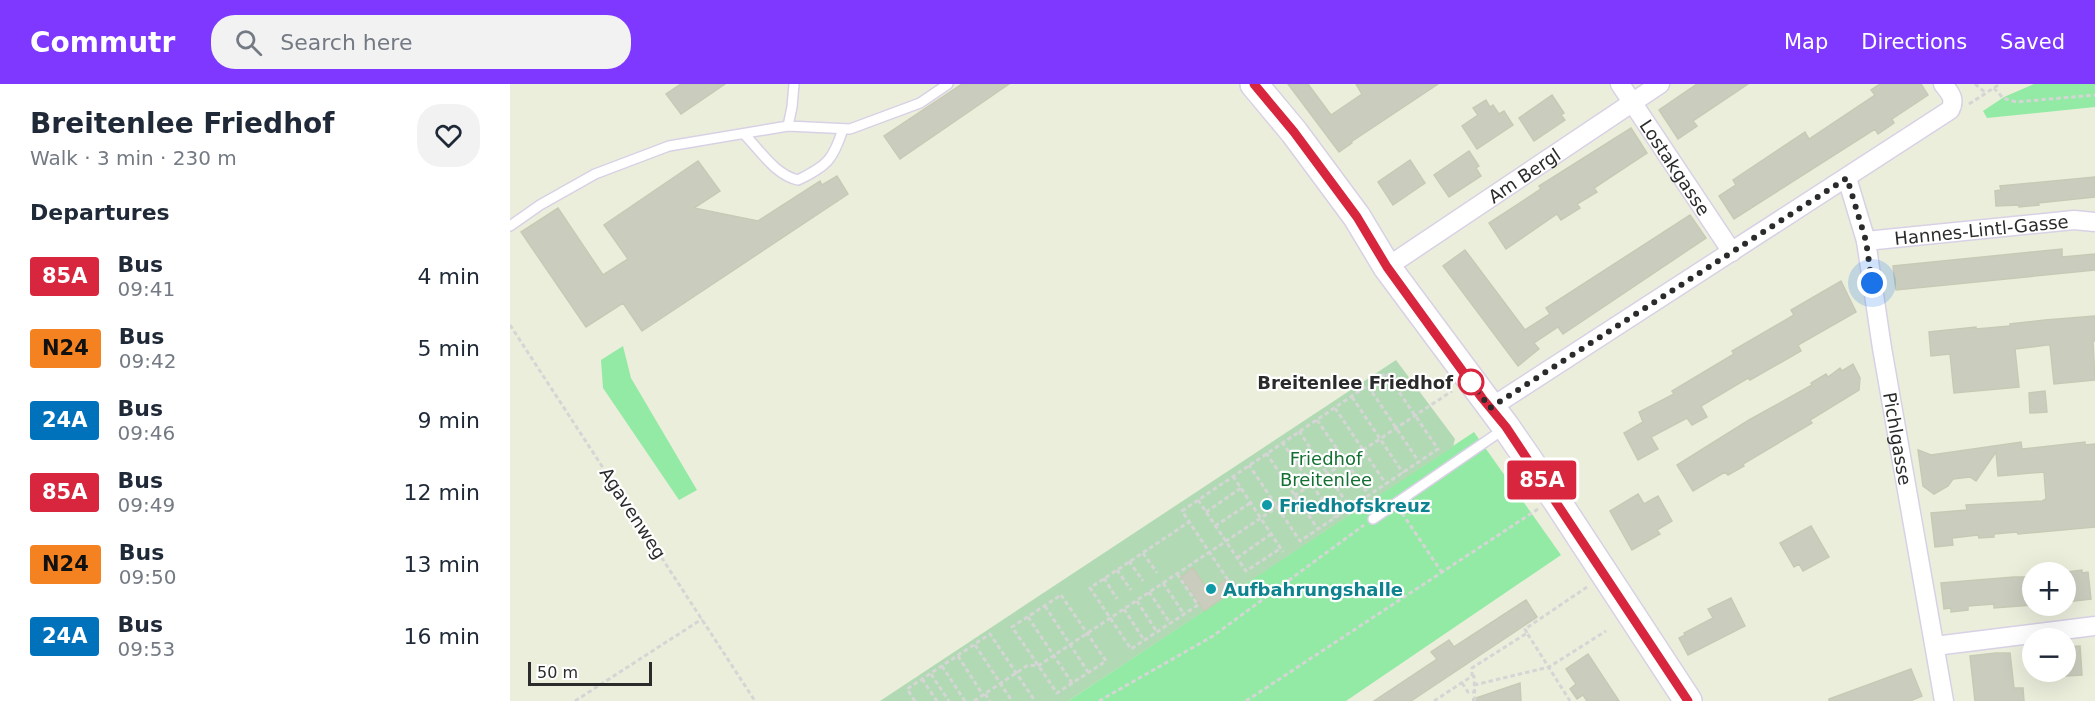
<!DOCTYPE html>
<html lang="en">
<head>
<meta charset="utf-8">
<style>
  :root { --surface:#fff; --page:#f2f2f3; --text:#1f2937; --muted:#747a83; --accent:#7f38ff }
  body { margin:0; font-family:"DejaVu Sans",sans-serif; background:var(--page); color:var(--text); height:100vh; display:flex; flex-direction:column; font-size:22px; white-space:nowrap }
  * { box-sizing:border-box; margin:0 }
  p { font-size:20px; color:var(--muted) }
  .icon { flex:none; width:33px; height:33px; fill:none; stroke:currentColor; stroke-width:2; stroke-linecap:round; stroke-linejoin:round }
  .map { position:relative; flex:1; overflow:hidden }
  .panel { display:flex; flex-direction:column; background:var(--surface); width:510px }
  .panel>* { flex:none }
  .badge { padding:0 12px; border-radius:4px; font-size:21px; line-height:39px }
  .fabs { position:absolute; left:1512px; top:478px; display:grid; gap:12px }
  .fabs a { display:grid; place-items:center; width:54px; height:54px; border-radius:50%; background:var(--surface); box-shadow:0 6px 24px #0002; font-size:30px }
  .scale { position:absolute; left:18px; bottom:15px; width:124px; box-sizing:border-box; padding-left:6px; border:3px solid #2b2b2b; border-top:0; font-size:16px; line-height:21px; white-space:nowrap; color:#2b2b2b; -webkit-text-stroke:4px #fff; paint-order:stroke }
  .you { position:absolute; width:30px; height:30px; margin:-15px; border:4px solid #fff; border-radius:50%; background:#1a73e8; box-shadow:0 0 0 9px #1a73e833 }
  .map>.badge { position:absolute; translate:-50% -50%; box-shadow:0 0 0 3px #fff }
  h2 { padding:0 30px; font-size:22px; line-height:54px }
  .round { display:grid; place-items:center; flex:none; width:63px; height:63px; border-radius:24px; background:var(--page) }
  .overview { display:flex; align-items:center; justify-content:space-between; height:102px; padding:0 30px }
  h1 { font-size:28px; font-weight:600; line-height:45px }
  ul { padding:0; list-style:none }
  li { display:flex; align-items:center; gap:18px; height:72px; padding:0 30px }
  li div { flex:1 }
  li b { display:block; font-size:22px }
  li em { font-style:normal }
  li .badge { min-width:66px; font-weight:700; text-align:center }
  header { display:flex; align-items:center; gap:36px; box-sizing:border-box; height:84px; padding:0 30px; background:var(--accent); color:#fff }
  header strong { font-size:28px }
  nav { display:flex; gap:33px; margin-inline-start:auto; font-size:21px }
  .search { width:420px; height:54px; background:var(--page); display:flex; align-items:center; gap:15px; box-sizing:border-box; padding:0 21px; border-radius:24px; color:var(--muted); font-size:22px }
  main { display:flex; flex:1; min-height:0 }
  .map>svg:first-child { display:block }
</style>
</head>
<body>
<header>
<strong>Commutr</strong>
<div class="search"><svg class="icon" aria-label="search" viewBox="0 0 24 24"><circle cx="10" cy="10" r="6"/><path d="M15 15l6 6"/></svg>Search here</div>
<nav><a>Map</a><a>Directions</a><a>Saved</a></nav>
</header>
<main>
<section class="panel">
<div class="overview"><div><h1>Breitenlee Friedhof</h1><p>Walk · 3 min · 230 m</p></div><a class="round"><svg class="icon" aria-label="heart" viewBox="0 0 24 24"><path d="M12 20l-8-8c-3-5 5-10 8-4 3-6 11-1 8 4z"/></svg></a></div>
<h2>Departures</h2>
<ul>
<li><span class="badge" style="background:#d7263d;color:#fff">85A</span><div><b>Bus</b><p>09:41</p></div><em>4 min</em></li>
<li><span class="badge" style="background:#f58220;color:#111">N24</span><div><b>Bus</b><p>09:42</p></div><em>5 min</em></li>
<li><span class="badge" style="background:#0072bc;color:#fff">24A</span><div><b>Bus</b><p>09:46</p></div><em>9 min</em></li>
<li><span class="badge" style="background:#d7263d;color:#fff">85A</span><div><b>Bus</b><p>09:49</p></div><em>12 min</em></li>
<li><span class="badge" style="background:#f58220;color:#111">N24</span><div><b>Bus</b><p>09:50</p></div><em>13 min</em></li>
<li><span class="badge" style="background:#0072bc;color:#fff">24A</span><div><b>Bus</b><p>09:53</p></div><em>16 min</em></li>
</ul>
</section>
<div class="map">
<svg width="1585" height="617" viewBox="0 0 1585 617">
  <rect width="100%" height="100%" fill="#eceedc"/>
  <path fill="#93eaa5" d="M1524 0H1585V23L1477 34 1473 27 1494 13Z
    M113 262 121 294 187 406 169 416 93 304 91 276Z
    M964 348 1051 471 836 617H558Z"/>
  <path fill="#b1dab4" d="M886 276 945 355 943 363 558 617H370Z"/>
  <path fill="#cacdbe" stroke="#c6cab5" stroke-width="1.5" d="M171 0H215L171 30 156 10Z
    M452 0H499L390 75 374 52Z
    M778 0H798L821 31 852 10 846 0H928L841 58 842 59 829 68Z
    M1187 0H1238L1183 37 1187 42 1168 55 1149 26Z
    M1370 0H1411L1418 11 1382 35 1384 39 1368 50 1365 45 1224 135 1209 112 1226 101 1223 96 1295 48 1299 55 1365 11 1361 6Z
    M1042 11 1054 29 1051 31 1055 36 1024 57 1009 34Z
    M976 16 980 23 983 21 989 30 994 27 1003 41 967 65 952 42 968 31 963 24Z
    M1121 44 1137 69 1084 104 1087 108 1067 120 1070 124 1051 136 1047 130 996 165 979 139 1031 105 1029 102Z
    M959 67 969 82 966 84 971 92 939 113 924 91Z
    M900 76 915 99 883 121 868 98Z
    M188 77 210 107 184 124 248 137 310 97 312 101 327 92 338 110 132 247 113 219 76 243 11 148 48 124 93 191 118 175 94 141Z
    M1585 93V113L1528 119 1529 121 1509 123V121L1486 122 1485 107 1491 106 1490 102Z
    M1180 131 1196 154 1053 250 1048 243 1024 259 1029 265 1008 282 933 182 955 166 1015 246 1040 230 1036 224Z
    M1552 165V173L1585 170V186L1386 206 1383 182Z
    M1331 197 1346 228 1288 261 1291 267 1240 296 1238 294 1191 322 1197 333 1182 341 1177 334 1141 353 1148 365 1128 376 1114 349 1133 338 1129 328 1164 310 1162 307 1224 270 1222 267 1284 231 1281 226Z
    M1585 232V257H1583L1585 296 1544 300 1540 261H1537L1505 265 1509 303 1444 309 1440 270 1421 272 1419 248 1466 243V245L1500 242V240L1535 236Z
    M1343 280 1350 294 1349 306 1300 336 1302 339 1233 380 1234 382 1218 391 1215 388 1183 407 1167 381 1239 336 1302 301 1301 299 1316 290 1318 293 1330 284 1332 287Z
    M1535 307 1537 328 1520 329 1519 309Z
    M1511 358 1512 365 1575 358V361L1585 360V443L1508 450 1507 448 1484 450V453L1469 454 1468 451 1442 454 1443 461 1425 463 1421 429 1457 426 1456 421 1532 417 1536 415 1534 388 1488 392 1486 368 1466 397 1460 393 1443 395 1438 402 1424 410 1413 402 1408 366 1421 371Z
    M1128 410 1134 420 1148 412 1162 437 1147 446 1150 450 1122 466 1100 427Z
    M1301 442 1319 473 1293 487 1289 480 1284 483 1270 459Z
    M683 484 699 508 716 495 724 506 694 527 671 493Z
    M1572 486V489L1578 488 1581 515 1556 518V493H1558V488Z
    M1504 493H1522V521L1484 524V520L1458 522V526L1441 528V524L1434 525 1431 499Z
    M1221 514 1235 542 1178 571 1169 554 1175 551 1174 549 1203 534 1198 525Z
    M1016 516 1027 533 901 617H864L927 575 921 568 939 556 944 563Z
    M1570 562 1572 591 1556 592V563Z
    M1486 569H1500L1504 604H1513L1514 617H1465L1460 572Z
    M1078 570 1109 617H1077L1073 611 1067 615 1060 605 1066 600 1056 585Z
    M1401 585 1412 612 1400 617H1319V615Z
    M1010 599 1011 617H963V615Z"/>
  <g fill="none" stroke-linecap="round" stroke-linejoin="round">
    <g stroke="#d8d1e5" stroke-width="12">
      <path id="lane" d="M278 42 282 23 284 0
        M234 50C250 66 265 91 288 96 317 82 323 76 333 45
        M0 142 30 121 85 90 159 62 278 42 340 45 410 19 438 0
        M863 435 994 345"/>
    </g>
    <g stroke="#d8d1e5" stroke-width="21">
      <g id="street">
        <path id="s1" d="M1110 0 1222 168"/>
        <path id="s2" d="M1337 94 1356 157 1372 264 1434 617"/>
        <path id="s3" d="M1356 157 1564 136 1585 138"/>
        <path id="s4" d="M877 183 1150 0"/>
        <path d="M980 324 1440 26C1446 15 1440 9 1433 0"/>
        <path d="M1425 562 1585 542"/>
      </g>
    </g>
    <g stroke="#d8d1e5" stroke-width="30">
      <path id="secondary" d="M744 0 784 48 847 133 877 183 996 343 1045 414 1178 617"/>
    </g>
    <path stroke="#d5d5d5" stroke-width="3" stroke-dasharray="4.5 3" stroke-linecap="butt" d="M1465 0 1476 9
      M1484 4 1493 14 1506 18 1585 11
      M1459 20 1490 0
      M0 241 245 617
      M858 302 909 378
      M842 313 893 389
      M825 324 876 400
      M807 336 859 411
      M789 347 840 424
      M772 358 825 434
      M756 369 808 445
      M723 392 773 468
      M688 416 736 487 771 464
      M696 428 731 404
      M892 429 931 487
      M705 442 740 419
      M633 469 647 489
      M727 474 761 450
      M619 477 633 497
      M607 486 621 506
      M667 490 688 521 621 565 580 504 679 438
      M594 494 607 515
      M653 499 674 530
      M722 502 672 427 876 289 928 365 790 457 739 381
      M639 508 660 539
      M551 511 596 577 547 609 502 543Z
      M627 517 647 548
      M535 522 578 588
      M614 525 634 556
      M518 533 562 599
      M1017 549 1015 545 1077 503
      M465 561 502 617
      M448 572 473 611
      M432 582 455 617
      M421 590 439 617
      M962 592H964L965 617
      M412 595 427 617
      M952 599 958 608H965
      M964 601 1039 583 1096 547
      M475 610 480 617
      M65 617 192 535
      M405 617 397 605 480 550 525 617
      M464 617 518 581 528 582 942 307
      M589 617 703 552 854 441
      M736 617 1028 425
      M924 617 962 592V584L1017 549 1060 617"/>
    <use href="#lane" stroke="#fff" stroke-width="9"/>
    <use href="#street" stroke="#fff" stroke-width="18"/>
    <use href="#secondary" stroke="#fff" stroke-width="27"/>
  </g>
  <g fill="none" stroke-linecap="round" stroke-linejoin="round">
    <g stroke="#fff" stroke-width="14">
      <path id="line" d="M744 0 784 48 847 133 877 183 972 314 996 343 1178 617"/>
    </g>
    <use href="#line" stroke="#d7263d" stroke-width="9"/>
    <path stroke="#2b2b2b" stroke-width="6" stroke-dasharray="0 10.8" d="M961 298 958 294 980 324 1337 94 1356 157 1362 199"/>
  </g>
  <circle fill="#fff" stroke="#d7263d" stroke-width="3" cx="961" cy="298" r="12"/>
  <g fill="#0f9aa8" stroke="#fff" stroke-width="2">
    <circle cx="757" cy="421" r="6"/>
    <circle cx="701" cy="505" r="6"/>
  </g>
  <g text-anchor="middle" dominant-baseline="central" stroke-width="4.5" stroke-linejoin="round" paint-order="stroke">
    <g font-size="18" fill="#2b2b2b" stroke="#fff">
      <text stroke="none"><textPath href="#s1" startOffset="100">Lostakgasse</textPath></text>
      <text stroke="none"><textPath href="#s4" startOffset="165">Am Bergl</textPath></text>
      <text stroke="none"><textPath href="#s3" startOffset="116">Hannes-Lintl-Gasse</textPath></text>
      <text stroke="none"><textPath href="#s2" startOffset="266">Pichlgasse</textPath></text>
      <text transform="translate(123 429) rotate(57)">Agavenweg</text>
    </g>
    <g font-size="18" font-weight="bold" fill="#2b2b2b" stroke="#fff" text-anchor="end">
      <text x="943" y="298">Breitenlee Friedhof</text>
    </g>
    <g font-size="18" fill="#137032" stroke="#fff">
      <text x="816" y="374">Friedhof<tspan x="816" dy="21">Breitenlee</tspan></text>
    </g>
    <g font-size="18" font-weight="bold" fill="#0d838f" stroke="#fff" text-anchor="start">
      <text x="769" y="421">Friedhofskreuz</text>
      <text x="713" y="505">Aufbahrungshalle</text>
    </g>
  </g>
</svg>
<div class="fabs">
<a>+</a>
<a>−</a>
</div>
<div class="scale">50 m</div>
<div class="you" style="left:1362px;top:199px"></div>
<b class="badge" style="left:1032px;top:396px;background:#d7263d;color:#fff">85A</b>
</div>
</main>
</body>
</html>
